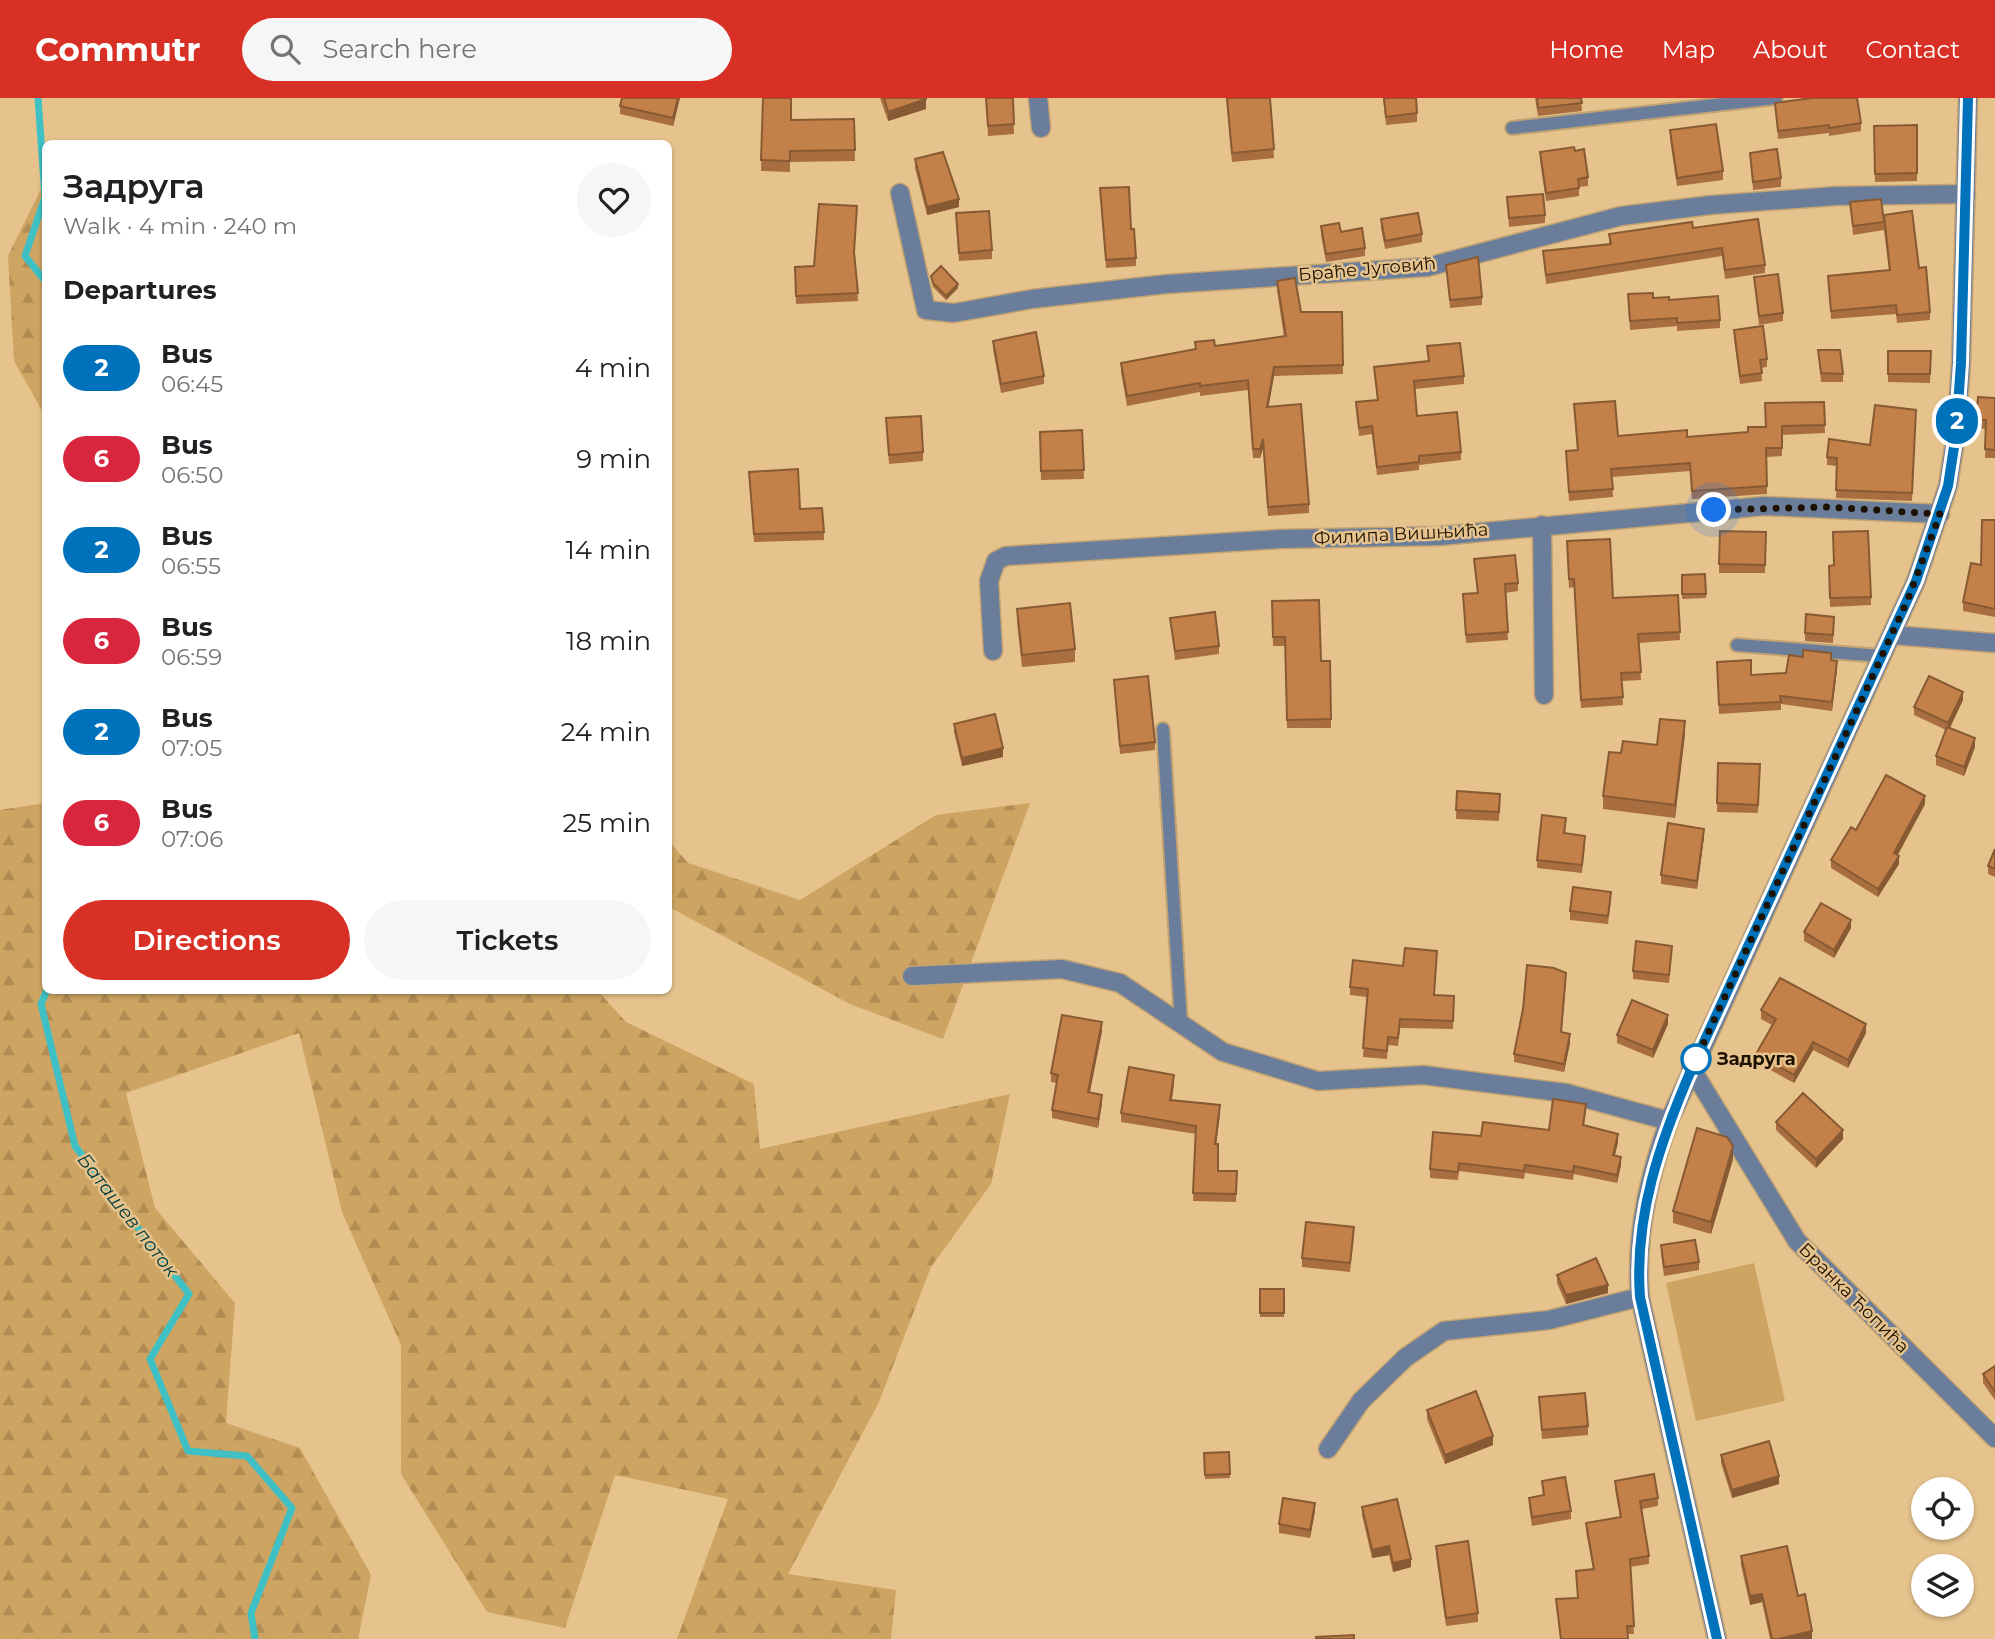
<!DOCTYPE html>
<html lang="en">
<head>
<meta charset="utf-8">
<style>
  :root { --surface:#fff; --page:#f6f6f6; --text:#202124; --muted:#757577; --accent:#d93025 }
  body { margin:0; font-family:Montserrat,sans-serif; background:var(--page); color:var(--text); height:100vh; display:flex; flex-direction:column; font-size:26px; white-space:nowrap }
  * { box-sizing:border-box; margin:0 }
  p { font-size:23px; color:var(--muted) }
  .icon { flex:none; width:38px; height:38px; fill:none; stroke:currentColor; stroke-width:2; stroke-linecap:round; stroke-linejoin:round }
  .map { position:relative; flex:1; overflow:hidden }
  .drawer { position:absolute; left:42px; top:42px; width:630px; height:854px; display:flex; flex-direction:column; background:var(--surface); border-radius:10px; box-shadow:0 2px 5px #0004 }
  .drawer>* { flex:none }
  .badge { padding:0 14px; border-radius:23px; font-size:24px; line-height:46px }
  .controls { position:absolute; left:1911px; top:1379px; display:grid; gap:14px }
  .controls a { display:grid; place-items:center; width:63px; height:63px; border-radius:50%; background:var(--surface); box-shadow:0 2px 5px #0004; font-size:35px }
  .you { position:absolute; width:35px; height:35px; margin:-18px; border:5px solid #fff; border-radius:50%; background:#1a73e8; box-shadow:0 0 0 10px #1a73e833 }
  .map>.badge { position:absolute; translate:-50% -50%; box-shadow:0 0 0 4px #fff }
  h2 { padding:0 21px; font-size:26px; line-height:63px }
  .round { display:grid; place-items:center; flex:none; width:74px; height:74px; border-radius:37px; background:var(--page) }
  .headline { display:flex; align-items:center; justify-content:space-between; height:119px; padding:0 21px }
  h1 { font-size:33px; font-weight:600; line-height:52px }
  .button { display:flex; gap:14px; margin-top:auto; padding:14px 21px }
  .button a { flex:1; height:80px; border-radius:42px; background:var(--accent); color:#fff; font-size:28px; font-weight:600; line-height:80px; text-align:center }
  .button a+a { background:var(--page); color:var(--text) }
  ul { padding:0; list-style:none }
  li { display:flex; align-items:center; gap:21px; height:91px; padding:0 21px }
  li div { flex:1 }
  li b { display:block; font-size:26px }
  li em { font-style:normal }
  li .badge { min-width:77px; font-weight:700; text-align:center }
  header { display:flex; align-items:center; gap:42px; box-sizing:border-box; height:98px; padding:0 35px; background:var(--accent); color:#fff }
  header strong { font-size:33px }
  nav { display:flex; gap:38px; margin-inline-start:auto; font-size:24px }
  .search { width:490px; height:63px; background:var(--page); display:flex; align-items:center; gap:18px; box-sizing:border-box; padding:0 24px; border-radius:38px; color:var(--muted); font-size:26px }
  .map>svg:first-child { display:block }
</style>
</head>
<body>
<header>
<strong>Commutr</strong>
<div class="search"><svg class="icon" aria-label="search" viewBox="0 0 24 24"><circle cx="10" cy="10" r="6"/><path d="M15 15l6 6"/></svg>Search here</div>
<nav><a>Home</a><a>Map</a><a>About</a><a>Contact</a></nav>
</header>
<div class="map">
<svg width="1995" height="1541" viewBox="0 0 1995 1541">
  <defs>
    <pattern id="forest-firs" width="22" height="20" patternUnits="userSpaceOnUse" patternTransform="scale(1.75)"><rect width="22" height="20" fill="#cda462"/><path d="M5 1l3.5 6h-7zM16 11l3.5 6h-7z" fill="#b08c53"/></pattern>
  </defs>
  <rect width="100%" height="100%" fill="#e6c38c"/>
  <path fill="#cda462" d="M1754 1165 1785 1303 1696 1323 1666 1185Z"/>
  <path fill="url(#forest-firs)" d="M45 83H46L45 318 14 263 8 158Z
    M45 705 46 892 598 893 626 924 754 986 760 1051 1010 996 991 1086 931 1169 879 1304 788 1476 896 1492 891 1541H677L728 1401 615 1377 565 1530 487 1514 401 1376V1247L342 1114 299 935 126 995 155 1110 235 1205 226 1325 300 1350 371 1477 358 1541H0V712Z
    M1030 705 943 941 850 906 669 809 668 742 688 765 800 802 936 717Z"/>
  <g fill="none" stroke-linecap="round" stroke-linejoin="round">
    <path stroke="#3fc0c4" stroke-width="7" d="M38 0 45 99 25 158 46 184
      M47 892 41 906 75 1048 189 1196 150 1261 188 1353 247 1358 292 1410 251 1515 255 1541"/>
    <g stroke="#c2a373" stroke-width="16">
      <path id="service" d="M1512 30 1776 0
        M1737 547 1882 558
        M1163 631 1181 926"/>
    </g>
    <g stroke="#c2a373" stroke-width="21">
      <path id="minor" d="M1038 0 1041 30
        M900 95 926 212 954 215 1032 201 1167 186 1427 169 1621 118 1711 107 1836 98 1966 96
        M1542 427 1544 597
        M1892 537 1995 545
        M993 553 989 483 996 463 1006 458 1280 441 1440 438 1765 408 1940 416
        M912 878 1062 871 1120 885 1223 954 1318 983 1423 977 1566 995 1669 1023
        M1691 970 1797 1143 1995 1340
        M1328 1351 1361 1303 1405 1260 1444 1233 1549 1222 1640 1199"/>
    </g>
    <g stroke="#c2a373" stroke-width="21">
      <path id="tertiary" d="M1717 1541 1640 1199C1635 1138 1648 1080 1669 1023L1916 483 1948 388 1956 336 1961 265 1968 0"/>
    </g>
    <use href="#service" stroke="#6a7d9a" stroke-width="12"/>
    <use href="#minor" stroke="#6a7d9a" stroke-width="18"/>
    <use href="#tertiary" stroke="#6a7d9a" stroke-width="18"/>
  </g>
  <path fill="#a86e3f" d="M622 0H680L673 28 620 16V8Z
    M763 0 791 22 854 21 855 63 790 64V74L761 73Z
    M880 0H926V11L888 23Z
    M986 0H1013L1014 36 988 38Z
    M1226 0H1270L1274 60 1232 64Z
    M1383 0 1417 15V24L1386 27Z
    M1535 0H1581L1582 13 1538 18Z
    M1775 5 1861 25V33L1829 38V35L1778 41Z
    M1917 27V83L1875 84 1874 28Z
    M1670 32 1723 73V82L1677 88 1670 41Z
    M1575 53 1588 79V88L1579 89V98L1546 103 1540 62V54Z
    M1750 55 1781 80V89L1753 92Z
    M915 61 959 109 927 117 915 70Z
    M1100 90 1131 131 1136 160V168L1106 170Z
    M1507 99 1545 117V125L1509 129Z
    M1850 104 1884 118 1919 170 1930 214V222L1897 225 1896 216 1831 221 1828 178 1889 173 1884 132 1853 137Z
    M956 115 992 152V161L959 163Z
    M1381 121 1422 136V144L1385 151 1381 130Z
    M1321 128 1365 150V158L1326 164 1321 137Z
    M1693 130 1765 167V175L1725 181 1722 158 1546 186 1543 153 1609 146V136Z
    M855 157 858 203 796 206 795 169 814 168Z
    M1446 167 1482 199V207L1450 210Z
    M931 178 958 190 946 202 933 189Z
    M1754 179 1783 215V223L1759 227Z
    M1277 183 1301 214H1342L1343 276 1274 278 1268 309 1309 406V415L1268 418 1263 350 1260 360H1253L1248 292 1200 298V294L1127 308 1121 274V265L1195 251V244L1215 248 1284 239 1277 192Z
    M1628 196 1669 202 1720 222V230L1677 233V228L1630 232Z
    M1734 232 1767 261V269L1761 270 1762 283 1740 286 1734 240Z
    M993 243 1044 278V286L1001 295 993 251Z
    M1427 248 1464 278V286L1415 291 1417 318 1461 354V362L1419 367V372L1377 377 1372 336 1359 338 1356 304 1377 302 1374 269 1428 263Z
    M1818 252 1843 276V284H1821Z
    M1888 253H1931L1930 285 1888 284Z
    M1978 299 1995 300V360H1985L1986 331 1976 330Z
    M1824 304 1825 335 1782 337V358L1766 359 1767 396 1692 401 1690 373 1612 379 1613 399 1569 403 1566 353 1577 352 1574 306 1618 338 1687 339 1748 334 1765 329Z
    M1916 312 1912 403 1836 400 1837 368 1827 367V359L1870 347Z
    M886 320 923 354V363L889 366Z
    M1082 332 1084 381 1041 382 1040 334Z
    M749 374 800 411 824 434V442L754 444Z
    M1995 422V519L1963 513V504L1981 467Z
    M1720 433 1766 434 1765 475H1719Z
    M1567 443 1613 500 1678 497 1680 542 1639 545 1641 582 1622 583 1623 607 1581 610 1574 489 1569 490Z
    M1474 461 1518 485V493L1505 495 1508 542 1466 545 1463 496 1477 495Z
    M1834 467 1871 499V507L1830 509 1829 468Z
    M1705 476 1706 500 1682 501V477Z
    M1272 503 1321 563H1330L1331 630H1287L1285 548H1273Z
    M1017 511 1075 551V564L1022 569 1017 524Z
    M1170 520 1219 548V556L1175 562Z
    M1834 527 1833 545 1805 543V535Z
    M1831 562 1837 571 1832 613 1781 606V612L1719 616 1717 573 1751 577 1786 575Z
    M1114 582 1155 644V652L1120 656Z
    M1963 602 1950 630 1975 649 1964 678 1936 667V658L1946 632 1914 617V609Z
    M954 626 1003 659 962 668 954 634Z
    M1685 636 1675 720 1603 711V698L1621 655 1657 647Z
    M1718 665 1760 666 1758 715 1717 714Z
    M1457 693 1500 696 1499 723 1456 721Z
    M1925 706 1898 757 1899 766 1878 799 1831 770V762L1856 732Z
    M1566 729 1565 735 1585 746 1582 775 1537 770V762Z
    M1704 739 1697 791 1661 786V777Z
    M1995 751V779L1988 776V768Z
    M1611 802 1608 826 1570 822V813Z
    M1851 830 1834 860 1804 843V834Z
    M1672 856 1669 885 1633 881V873Z
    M1437 861 1434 897 1454 898 1453 931 1400 930 1398 948 1388 947 1387 961 1363 959 1367 899 1350 897V889Z
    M1566 883 1561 934 1570 945 1564 974 1514 964V956Z
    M1761 912 1866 935 1848 970 1813 952 1794 985 1756 964V956L1772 927 1761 921Z
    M1668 926 1653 960 1617 945V937Z
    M1102 933 1090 994 1102 1005 1098 1030 1052 1020V1012L1057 985 1051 984V975Z
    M1174 986 1172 1002 1220 1016 1216 1046 1218 1073H1237L1236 1104 1193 1103 1196 1036 1121 1024V1015Z
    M1586 1014 1584 1027 1618 1044 1615 1057 1621 1067 1617 1085 1574 1076 1573 1082 1525 1075 1524 1081 1459 1073 1458 1082 1430 1080V1071L1481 1038 1549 1032Z
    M1776 1024 1843 1041 1816 1070 1776 1032Z
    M1733 1061 1711 1136 1673 1125V1113Z
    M1354 1138 1350 1174 1302 1169V1160Z
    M1661 1147 1699 1164V1172L1664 1178 1661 1155Z
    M1557 1177 1608 1195 1566 1206 1557 1185Z
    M1260 1191H1284V1219H1260Z
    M1995 1268V1302L1983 1285V1276Z
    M1539 1299 1588 1328V1337L1542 1341Z
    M1427 1312 1493 1347 1445 1366 1427 1321Z
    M1229 1354 1230 1380 1205 1381 1204 1355Z
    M1721 1357 1779 1386 1732 1400 1721 1365Z
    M1542 1383 1571 1413V1421L1532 1428 1529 1408V1400L1543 1397Z
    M1615 1383 1658 1400V1408L1642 1411 1649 1458V1466L1630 1469 1634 1536H1628V1541H1560L1556 1501 1578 1500 1576 1473 1593 1471 1586 1433V1425L1620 1419 1615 1391Z
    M1362 1409 1411 1469 1393 1474 1389 1457 1372 1460 1362 1417Z
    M1315 1413 1310 1440 1279 1435V1426Z
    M1436 1448 1478 1515V1524L1446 1528 1436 1456Z
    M1741 1458 1798 1498 1812 1541H1770L1762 1504 1750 1507 1741 1467Z"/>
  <path fill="#885a33" d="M678 0H680L673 28V20Z
    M926 1V11L888 23V14Z
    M959 101V109L927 117V109Z
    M958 186V190L946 202V198Z
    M1274 269V278L1267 318V309Z
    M1263 341V350L1260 360V351Z
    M1837 563V571L1832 613V604Z
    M1963 594V602L1948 633V625Z
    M1685 623V636L1675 720V707Z
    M1975 640V649L1964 678V669Z
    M1003 650V659L962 668V660Z
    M1925 698V706L1894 763V755Z
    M1704 731V739L1697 791V783Z
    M1899 758V766L1878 799V791Z
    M1851 822V830L1834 860V852Z
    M1566 875V883L1561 943V934Z
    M1668 917V926L1653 960V952Z
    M1102 924V933L1088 1002V994Z
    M1866 926V935L1848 970V962Z
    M1570 936V945L1564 974V966Z
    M1813 944V952L1794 985V977Z
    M1174 977V986L1170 1010V1002Z
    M1102 997V1005L1098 1030V1021Z
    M1220 1007V1016L1215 1055V1046Z
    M1843 1032V1041L1816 1070V1061Z
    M1618 1036V1044L1613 1065V1057Z
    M1733 1048V1061L1711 1136V1124Z
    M1621 1059V1067L1617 1085V1077Z
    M1608 1187V1195L1566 1206V1197Z
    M1493 1338V1347L1445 1366V1357Z
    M1779 1378V1386L1732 1400V1392Z
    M1315 1405V1413L1310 1440V1432Z
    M1389 1448V1457L1372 1460V1452Z
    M1411 1461V1469L1393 1474V1465Z
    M1762 1496V1504L1750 1507V1498Z
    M1812 1533V1541H1778Z"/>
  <path fill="#c38049" stroke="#885a33" stroke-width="2" d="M622 0H678L673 20 620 8Z
    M763 0H791V22L854 21 855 52 790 53V63L761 62Z
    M884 0H926V1L888 14Z
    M986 0H1013L1014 26 988 28Z
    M1227 0H1270L1274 51 1232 55Z
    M1384 0H1416L1417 15 1386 19Z
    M1537 0H1581L1582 5 1538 10Z
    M1812 0H1857L1861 25 1829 30V27L1778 33 1775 5Z
    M1716 26 1723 73 1677 80 1670 32Z
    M1917 27V75L1875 76 1874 28Z
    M1574 49 1575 53 1584 51 1588 79 1578 81 1579 90 1546 95 1540 54Z
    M1777 51 1781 80 1753 84 1750 55Z
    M943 54 959 101 927 109 915 61Z
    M1129 89 1131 131H1134L1136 160 1106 162 1100 90Z
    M1543 96 1545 117 1509 120 1507 99Z
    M1881 101 1884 124 1853 128 1850 104Z
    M819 106 857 108 854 154 858 195 796 198 795 169 814 168Z
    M989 113 992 152 959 155 956 115Z
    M1912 113 1919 170 1926 169 1930 214 1897 217 1896 207 1831 213 1828 178 1890 172 1884 117Z
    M1418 115 1422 136 1385 143 1381 121Z
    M1758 121 1765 167 1725 172 1722 150 1546 177 1543 153 1611 146 1609 136 1692 124 1693 130Z
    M1339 125 1341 134 1362 130 1365 150 1326 156 1321 128Z
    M1478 159 1482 199 1450 202 1446 167Z
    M941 168 958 186 946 198 933 185 931 178Z
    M1778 176 1783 215 1759 218 1754 179Z
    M1295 180 1301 214H1342L1343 267 1274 269 1267 309 1301 306 1309 406 1268 409 1263 341 1260 351H1253L1248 282 1200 288V285L1127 298 1121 265 1196 251 1195 244 1214 242 1215 248 1286 238 1277 183Z
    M1653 195V200L1669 199V202L1718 198 1720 222 1677 225V220L1630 223 1628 196Z
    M1763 228 1767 261 1760 262 1762 275 1740 278 1734 232Z
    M1036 234 1044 278 1001 286 993 243Z
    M1460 245 1464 278 1414 283 1417 318 1457 314 1461 354 1419 358V364L1377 369 1372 328 1359 330 1356 304 1378 302 1374 269 1429 263 1427 248Z
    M1818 252H1840L1843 276 1821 275Z
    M1888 253H1931L1930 276H1888Z
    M1978 299 1995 300V352L1985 351 1986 322H1976Z
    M1615 303 1618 338 1687 332V339L1748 334V329H1766L1765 305 1824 304 1825 327 1782 328V350H1766L1767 388 1692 393 1690 365 1611 371 1613 391 1569 394 1566 353 1578 352 1574 306Z
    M1875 307 1916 312 1912 395 1836 392 1837 360 1827 359 1829 341 1870 347Z
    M921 318 923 354 889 357 886 320Z
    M1082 332 1084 372 1041 373 1040 334Z
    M798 371 800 411 822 410 824 434 754 436 749 374Z
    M1982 422H1995V511L1963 504 1971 465 1981 467Z
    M1720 433 1766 434 1765 467 1719 466Z
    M1868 433 1871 499 1830 500 1829 468 1834 467 1833 434Z
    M1610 441 1613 500 1678 497 1680 534 1638 536 1641 574 1621 575 1623 599 1581 602 1574 481H1569L1567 443Z
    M1515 457 1518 485 1505 486 1508 534 1466 537 1463 496 1478 495 1474 461Z
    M1705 476 1706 496H1682V477Z
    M1319 502 1321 563H1330L1331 621 1287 622 1285 539H1273L1272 503Z
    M1070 505 1075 551 1022 557 1017 511Z
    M1215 514 1219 548 1175 553 1170 520Z
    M1806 516 1834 519 1833 537 1805 535Z
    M1803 552 1831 555V562L1837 563 1832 604 1780 598 1781 604 1719 607 1717 564 1751 562V577L1786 575 1789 557 1803 559Z
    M1148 578 1155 644 1120 648 1114 582Z
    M1929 578 1963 594 1948 625 1914 609Z
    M995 616 1003 650 962 660 954 626Z
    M1660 621 1685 623 1675 707 1603 698 1609 654 1621 655 1623 643 1657 647Z
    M1947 629 1975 640 1964 669 1936 658Z
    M1718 665 1760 666 1758 707 1717 705Z
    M1886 677 1925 698 1894 755 1899 758 1878 791 1831 762 1851 729 1856 732Z
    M1457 693 1500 696 1499 714 1456 712Z
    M1542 717 1566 720 1564 735 1585 738 1582 767 1537 762Z
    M1668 725 1704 731 1697 783 1661 777Z
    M1995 751V771L1988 768Z
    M1573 789 1611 794 1608 818 1570 813Z
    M1821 805 1851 822 1834 852 1804 834Z
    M1636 843 1672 848 1669 877 1633 873Z
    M1405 850 1437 853 1434 897 1454 898 1453 923 1400 921 1398 940 1388 939 1387 953 1363 950 1368 891 1350 889 1353 862 1403 868Z
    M1527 867 1554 870 1566 875 1561 934 1570 936 1564 966 1514 956 1523 911Z
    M1780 880 1866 926 1848 962 1813 944 1794 977 1756 956 1776 921 1761 912Z
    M1632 902 1668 917 1653 952 1617 937Z
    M1062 917 1102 924 1088 994 1102 997 1098 1021 1052 1012 1058 977 1051 975Z
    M1129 969 1174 977 1170 1002 1220 1007 1215 1046H1218V1073H1237L1236 1096 1193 1095 1196 1028 1121 1015Z
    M1803 995 1843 1032 1816 1061 1776 1024Z
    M1553 1001 1586 1006 1583 1027 1618 1036 1613 1057 1621 1059 1617 1077 1574 1068 1573 1074 1525 1067 1524 1073 1459 1065 1458 1074 1430 1071 1433 1034 1481 1038 1483 1024 1549 1032Z
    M1697 1030 1727 1039 1733 1048 1711 1124 1673 1113Z
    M1306 1124 1354 1129 1350 1165 1302 1160Z
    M1695 1142 1699 1164 1664 1169 1661 1147Z
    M1596 1160 1608 1187 1566 1197 1557 1177Z
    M1260 1191H1284V1215H1260Z
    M1995 1268V1294L1983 1276Z
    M1476 1293 1493 1338 1445 1357 1427 1312Z
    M1585 1295 1588 1328 1542 1332 1539 1299Z
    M1769 1343 1779 1378 1732 1392 1721 1357Z
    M1229 1354 1230 1376 1205 1377 1204 1355Z
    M1654 1376 1658 1400 1640 1403 1649 1458 1630 1461 1634 1528H1627L1628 1541H1561L1556 1501 1578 1500 1576 1473 1594 1471 1586 1425 1621 1419 1615 1383Z
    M1565 1379 1571 1413 1532 1419 1529 1400 1544 1397 1542 1383Z
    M1283 1400 1315 1405 1310 1432 1279 1426Z
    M1397 1401 1411 1461 1393 1465 1389 1448 1372 1452 1362 1409Z
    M1468 1443 1478 1515 1446 1520 1436 1448Z
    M1787 1448 1798 1498 1805 1496 1812 1533 1778 1541H1772L1762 1496 1750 1498 1741 1458Z
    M1354 1537V1541H1316V1539Z"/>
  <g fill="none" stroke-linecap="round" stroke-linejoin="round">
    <g stroke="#fff" stroke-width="16">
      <path id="line" d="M1717 1541 1640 1199C1634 1118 1660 1044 1692 970L1916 483 1948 388 1956 336 1961 265 1968 0"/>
    </g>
    <use href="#line" stroke="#0072bc" stroke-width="10"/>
    <path stroke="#1d1100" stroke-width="7" stroke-dasharray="0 12.6" d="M1696 961 1692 970 1908 501 1940 416 1827 409 1714 412"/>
  </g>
  <circle fill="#fff" stroke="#0072bc" stroke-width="3.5" cx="1696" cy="961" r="14"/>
  <g text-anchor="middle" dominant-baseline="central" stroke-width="5" stroke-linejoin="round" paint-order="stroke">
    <g font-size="18" fill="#1d1100" stroke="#e6c38c">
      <text transform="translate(1367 171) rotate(-5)">Браће Југовић</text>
      <text transform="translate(1401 436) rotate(-3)">Филипа Вишњића</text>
      <text transform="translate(1854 1200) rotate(45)">Бранка Ћопића</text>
    </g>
    <g font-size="18" font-weight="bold" fill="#1d1100" stroke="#e6c38c" text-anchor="start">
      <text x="1717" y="961">Задруга</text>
    </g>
    <g font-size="19" font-style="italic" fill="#003b3d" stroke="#e6c38c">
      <text transform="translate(128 1117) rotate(52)">Баташев поток</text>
    </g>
  </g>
</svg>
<div class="controls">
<a><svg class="icon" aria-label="locate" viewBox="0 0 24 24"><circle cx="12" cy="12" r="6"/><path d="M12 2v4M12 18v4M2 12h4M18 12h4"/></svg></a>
<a><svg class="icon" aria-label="layers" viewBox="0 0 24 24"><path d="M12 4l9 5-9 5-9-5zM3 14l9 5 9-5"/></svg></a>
</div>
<div class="you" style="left:1714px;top:412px"></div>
<b class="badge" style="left:1957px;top:323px;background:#0072bc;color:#fff">2</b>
<section class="drawer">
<div class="headline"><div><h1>Задруга</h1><p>Walk · 4 min · 240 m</p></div><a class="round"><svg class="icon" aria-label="heart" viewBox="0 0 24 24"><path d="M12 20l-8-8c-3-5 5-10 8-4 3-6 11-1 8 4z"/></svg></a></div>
<h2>Departures</h2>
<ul>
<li><span class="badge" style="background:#0072bc;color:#fff">2</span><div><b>Bus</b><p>06:45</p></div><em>4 min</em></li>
<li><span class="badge" style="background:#d7263d;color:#fff">6</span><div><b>Bus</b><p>06:50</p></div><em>9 min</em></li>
<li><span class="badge" style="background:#0072bc;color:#fff">2</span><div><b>Bus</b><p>06:55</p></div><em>14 min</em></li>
<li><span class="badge" style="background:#d7263d;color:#fff">6</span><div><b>Bus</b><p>06:59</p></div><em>18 min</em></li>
<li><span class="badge" style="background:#0072bc;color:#fff">2</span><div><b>Bus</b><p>07:05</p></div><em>24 min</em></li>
<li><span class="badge" style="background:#d7263d;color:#fff">6</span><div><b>Bus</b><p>07:06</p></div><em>25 min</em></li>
</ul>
<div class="button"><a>Directions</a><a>Tickets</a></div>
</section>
</div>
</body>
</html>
